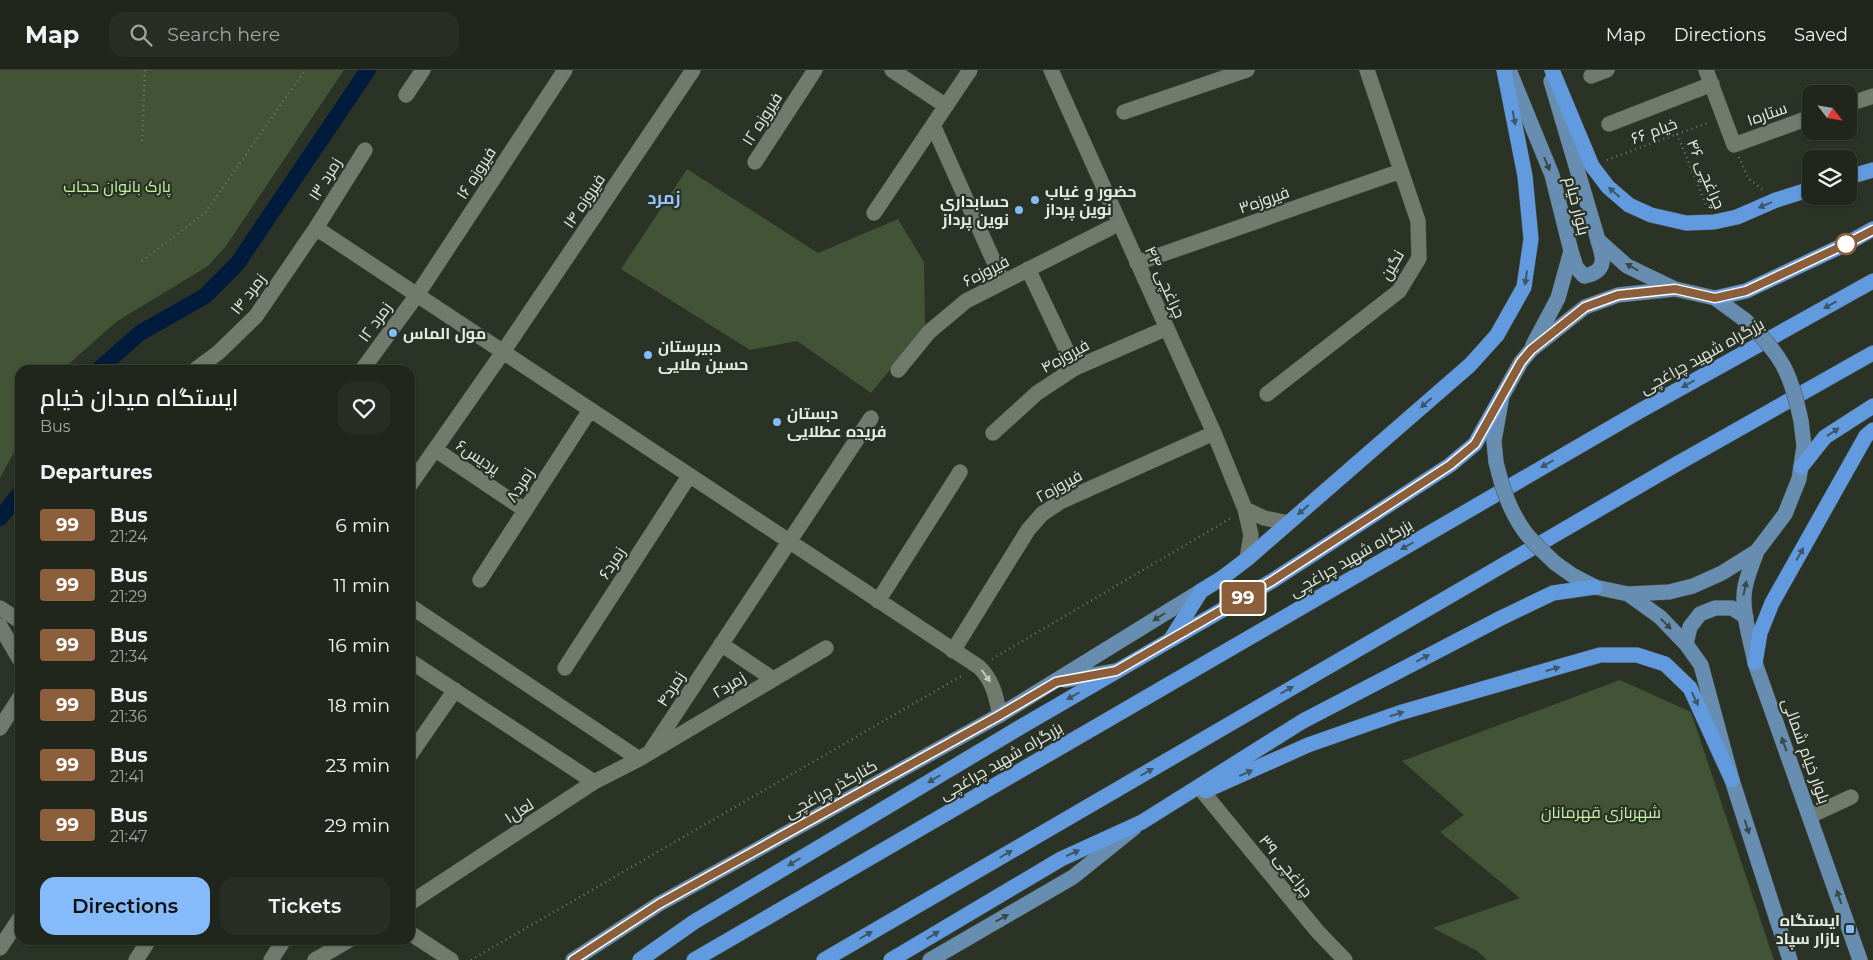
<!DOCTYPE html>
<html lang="en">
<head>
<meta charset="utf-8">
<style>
  :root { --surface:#20261c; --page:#282e25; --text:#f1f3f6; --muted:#a2a5a3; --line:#3d433b; --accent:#86bbfb }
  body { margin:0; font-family:Montserrat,Cairo,sans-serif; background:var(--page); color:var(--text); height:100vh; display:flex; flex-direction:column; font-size:19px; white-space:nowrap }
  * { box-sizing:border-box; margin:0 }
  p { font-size:16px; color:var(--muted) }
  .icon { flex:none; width:28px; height:28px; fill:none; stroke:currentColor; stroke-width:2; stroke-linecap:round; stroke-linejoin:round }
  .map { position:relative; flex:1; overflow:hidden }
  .details { position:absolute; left:15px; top:295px; width:400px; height:580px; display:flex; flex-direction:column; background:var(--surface); border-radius:15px; box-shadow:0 1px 4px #0004,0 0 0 1px var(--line) }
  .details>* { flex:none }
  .badge { padding:0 10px; border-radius:4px; font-size:18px; line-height:32px }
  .needle { width:32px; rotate:121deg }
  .tools { position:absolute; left:1802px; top:15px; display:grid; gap:10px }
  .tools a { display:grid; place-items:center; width:55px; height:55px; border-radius:10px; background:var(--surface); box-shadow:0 1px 4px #0004,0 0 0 1px var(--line); font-size:25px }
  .map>.badge { position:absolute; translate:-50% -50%; box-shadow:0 0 0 2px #fff }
  h2 { padding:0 25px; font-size:19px; line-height:45px }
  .round { display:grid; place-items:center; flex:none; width:52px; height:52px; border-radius:15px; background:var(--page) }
  .overview { display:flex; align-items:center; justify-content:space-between; height:85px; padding:0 25px }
  h1 { font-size:24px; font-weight:600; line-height:38px }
  .action { display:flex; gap:10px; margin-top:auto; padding:10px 25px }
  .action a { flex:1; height:58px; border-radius:15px; background:var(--accent); color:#111; font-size:20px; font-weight:600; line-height:58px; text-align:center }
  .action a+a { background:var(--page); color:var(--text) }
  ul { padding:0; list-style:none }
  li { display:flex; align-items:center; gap:15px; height:60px; padding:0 25px }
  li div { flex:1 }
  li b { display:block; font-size:19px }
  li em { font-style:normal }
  li .badge { min-width:55px; font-weight:700; text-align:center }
  header { display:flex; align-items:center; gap:30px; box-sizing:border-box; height:70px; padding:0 25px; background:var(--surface); border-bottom:1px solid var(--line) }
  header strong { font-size:24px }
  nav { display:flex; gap:28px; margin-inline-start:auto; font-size:18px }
  .search { width:350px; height:45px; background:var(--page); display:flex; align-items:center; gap:12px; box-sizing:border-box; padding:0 18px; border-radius:15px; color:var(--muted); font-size:19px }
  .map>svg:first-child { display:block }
</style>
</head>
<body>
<header>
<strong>Map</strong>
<div class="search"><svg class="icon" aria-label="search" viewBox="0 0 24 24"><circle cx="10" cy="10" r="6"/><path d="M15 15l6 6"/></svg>Search here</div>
<nav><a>Map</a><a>Directions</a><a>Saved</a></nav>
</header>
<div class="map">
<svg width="1873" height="890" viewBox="0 0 1873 890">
  <rect width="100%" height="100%" fill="#2b3226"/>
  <path fill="#425435" d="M0 0H344L226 176 208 196 116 252 71 292 66 300H20V371L0 408Z
    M687 99 818 183 898 149 924 192 925 257 871 323 797 271 750 280 621 199Z
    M1620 610 1691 642 1774 890H1487L1477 881 1433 858 1520 828 1440 762 1464 745 1402 691Z"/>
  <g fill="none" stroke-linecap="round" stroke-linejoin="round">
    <path stroke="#001b3b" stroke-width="16" d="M98 300 140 263 205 226 237 194 368 0
      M0 448 20 423"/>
    <g stroke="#4a5045" stroke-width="16">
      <path id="minor" d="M892 0 946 36
        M1051 0 1214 363 1245 439 1251 465 1247 489
        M1706 0 1734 75 1811 47
        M1591 6 1607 0
        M406 25 423 0
        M1849 34 1873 26
        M1124 42 1247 0
        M1609 54 1712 14
        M933 55 1003 212
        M755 92 815 0
        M874 143 970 0
        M316 158 979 597C993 610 996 627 1000 645
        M1137 193 1401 101
        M1028 199 1075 298
        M195 300 219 282 256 246 316 158 365 80
        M362 300 417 225 565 0
        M898 300 929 262 966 231 1110 158
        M1267 324 1399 221 1419 188 1418 151 1367 0
        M993 363 1037 323 1075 298 1167 258
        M436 380 525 440
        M410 415 503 282 693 0
        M1245 439 1264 448 1288 453
        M480 510 590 340
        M878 531 960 402
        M410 536 639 689
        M0 538 20 551
        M0 556 20 590
        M721 574 773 609
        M953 581 1028 460 1042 444 1060 432 1214 363
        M410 591 594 712
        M565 598 689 406
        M0 658 20 627
        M652 679 871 348
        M410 685 455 620
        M1203 722 1318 862 1345 890
        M1810 746 1851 727
        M410 833 594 712 639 689 826 578
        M410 863 451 890
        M0 878 20 848
        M136 890 149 870
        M271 890 284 870
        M315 890 349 870"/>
    </g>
    <g stroke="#4a5045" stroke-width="16">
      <path id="major" d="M1509 0 1552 105 1571 181 1558 228 1533 275
        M1551 11 1598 170 1627 196 1675 219
        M1571 181 1576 197 1584 206C1607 202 1604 188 1598 171
        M1496 392 1494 371 1502 326 1521 292 1531 280 1585 237 1618 225 1675 219 1715 228 1745 250
        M1757 481C1752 496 1744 511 1744 527 1743 548 1751 571 1755 593L1860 890
        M1555 493 1572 505 1595 517 1628 524 1669 522 1693 516 1722 503 1757 481 1785 444 1799 409 1804 376 1801 351
        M1628 524 1660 547 1686 574 1701 595 1732 710 1790 890
        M1686 574 1690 557 1700 544 1715 538H1732L1746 547
        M1065 610 1116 601
        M573 890 659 834 1000 645 1201 521
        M930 890 1073 807 1134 758"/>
    </g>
    <g stroke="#4a5045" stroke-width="16">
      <path id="highway" d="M1552 0 1592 96 1608 117 1629 135 1651 145 1686 153 1714 152 1737 147 1776 130 1811 119
        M1849 107 1873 100
        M1715 228 1746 221 1846 174 1873 159
        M1801 397 1825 367 1873 336
        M1171 569 1201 521 1222 508 1247 489 1470 295 1497 265 1524 217 1531 169 1525 106 1504 0
        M1755 593 1760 563 1772 533 1866 366 1873 360
        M1205 721 1308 675 1399 643 1600 585H1637L1665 594 1690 618 1732 710
        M640 890 694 852 1024 655 1272 511 1450 395 1475 374 1502 326
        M694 890 1638 342 1873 211
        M824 890 1675 395 1873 283
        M891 890 1061 789 1142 752 1303 651 1501 548 1553 523 1595 517"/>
    </g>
    <path stroke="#70766b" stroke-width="2.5" stroke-dasharray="1 4" stroke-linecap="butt" d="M1677 64 1707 137
      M142 71 145 0
      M1739 87 1748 108 1763 120
      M1607 90 1710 52
      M142 191 205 143 305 0
      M992 589 1233 447
      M471 890 963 605"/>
    <use href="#minor" stroke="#717a6c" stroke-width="15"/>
    <use href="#major" stroke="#678db0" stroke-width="15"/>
    <use href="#highway" stroke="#619ade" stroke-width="15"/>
    <g stroke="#4a5045" stroke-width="16" stroke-linecap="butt">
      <path id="major-bridge" d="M1745 250C1781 284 1791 302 1801 351
        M1496 392C1502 417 1509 440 1525 462 1533 473 1545 483 1555 493"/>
    </g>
    <use href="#major-bridge" stroke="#678db0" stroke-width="15"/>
  </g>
  <defs><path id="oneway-solid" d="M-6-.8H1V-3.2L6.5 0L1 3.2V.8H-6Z" transform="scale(1.25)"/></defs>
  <g fill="#3e5666">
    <use href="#oneway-solid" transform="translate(1514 48) rotate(79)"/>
    <use href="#oneway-solid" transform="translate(1614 122) rotate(-139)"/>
    <use href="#oneway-solid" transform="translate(1765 135) rotate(157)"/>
    <use href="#oneway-solid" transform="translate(1526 208) rotate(98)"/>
    <use href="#oneway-solid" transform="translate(1830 235) rotate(151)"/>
    <use href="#oneway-solid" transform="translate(1688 314) rotate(151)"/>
    <use href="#oneway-solid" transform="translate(1426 333) rotate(139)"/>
    <use href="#oneway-solid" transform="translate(1833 362) rotate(-34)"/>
    <use href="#oneway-solid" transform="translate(1547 394) rotate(150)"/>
    <use href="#oneway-solid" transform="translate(1303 440) rotate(139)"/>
    <use href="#oneway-solid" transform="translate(1407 476) rotate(150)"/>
    <use href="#oneway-solid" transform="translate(1800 484) rotate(-61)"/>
    <use href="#oneway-solid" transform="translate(1423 588) rotate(-28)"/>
    <use href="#oneway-solid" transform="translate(1553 599) rotate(-16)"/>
    <use href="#oneway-solid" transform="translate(1287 620) rotate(-30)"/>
    <use href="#oneway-solid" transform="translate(1073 626) rotate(150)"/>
    <use href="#oneway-solid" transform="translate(1695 629) rotate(65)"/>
    <use href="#oneway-solid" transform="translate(1397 644) rotate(-18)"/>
    <use href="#oneway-solid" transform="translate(1147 702) rotate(-30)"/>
    <use href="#oneway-solid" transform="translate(1246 703) rotate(-24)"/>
    <use href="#oneway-solid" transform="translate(934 709) rotate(149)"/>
    <use href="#oneway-solid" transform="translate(1073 783) rotate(-24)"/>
    <use href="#oneway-solid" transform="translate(1006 784) rotate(-30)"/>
    <use href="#oneway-solid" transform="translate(794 792) rotate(149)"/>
    <use href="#oneway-solid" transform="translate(866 865) rotate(-30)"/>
    <use href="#oneway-solid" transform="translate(933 865) rotate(-31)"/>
  </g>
  <g fill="#3a4948">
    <use href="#oneway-solid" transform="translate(1547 94) rotate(67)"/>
    <use href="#oneway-solid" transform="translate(1632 197) rotate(-150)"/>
    <use href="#oneway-solid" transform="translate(1745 518) rotate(-78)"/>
    <use href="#oneway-solid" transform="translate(1159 547) rotate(148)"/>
    <use href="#oneway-solid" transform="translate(1666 554) rotate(45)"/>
    <use href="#oneway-solid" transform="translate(1784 674) rotate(-110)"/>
    <use href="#oneway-solid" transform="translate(1747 757) rotate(72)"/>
    <use href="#oneway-solid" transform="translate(1839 827) rotate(-109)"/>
    <use href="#oneway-solid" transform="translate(1002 848) rotate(-30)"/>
  </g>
  <use fill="#c3c9bf" href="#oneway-solid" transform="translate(986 606) rotate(54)"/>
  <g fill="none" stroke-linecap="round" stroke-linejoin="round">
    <g stroke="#fff" stroke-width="11">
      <path id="line" d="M573 890 659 834 1000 645 1056 612 1116 601 1272 511 1450 395 1475 374 1521 292 1531 280 1585 237 1618 225 1675 219 1715 228 1746 221 1846 174 1873 160"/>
    </g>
    <use href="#line" stroke="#8b5e3c" stroke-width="8"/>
  </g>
  <g fill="#86bbfb" stroke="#2b3226" stroke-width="2">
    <circle cx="1035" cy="130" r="5"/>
    <circle cx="1019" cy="140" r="5"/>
    <circle cx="393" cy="263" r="5"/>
    <circle cx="648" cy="285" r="5"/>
    <circle cx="777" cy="352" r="5"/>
    <rect x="1845" y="854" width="10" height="10" rx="2.5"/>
  </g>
  <circle fill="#fff" stroke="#8b5e3c" stroke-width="2.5" cx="1846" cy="174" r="10"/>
  <g text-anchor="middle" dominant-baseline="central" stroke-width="4.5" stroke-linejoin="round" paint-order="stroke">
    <g font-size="16" fill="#e6ebe3" stroke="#2b3226">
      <text transform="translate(1767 44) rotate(-19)">ستاره۱</text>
      <text transform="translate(762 49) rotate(-57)">فیروزه ۱۲</text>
      <text transform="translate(1654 61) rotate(-20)">خیام ۶۶</text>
      <text transform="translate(476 103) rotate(-57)">فیروزه ۱۶</text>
      <text transform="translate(1706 104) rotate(67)">چراغچی ۴۶</text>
      <text transform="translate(325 109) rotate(-58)">زمرد ۱۳</text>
      <text transform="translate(1264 130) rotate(-19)">فیروزه۳</text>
      <text transform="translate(584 131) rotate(-56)">فیروزه ۱۴</text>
      <text transform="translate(1577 136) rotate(76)">بلوار خیام</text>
      <text transform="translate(1392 195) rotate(-60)">نگین</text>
      <text transform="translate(986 201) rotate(-27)">فیروزه۶</text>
      <text transform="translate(1165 212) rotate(66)">چراغچی ۴۴</text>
      <text transform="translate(248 224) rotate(-52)">زمرد ۱۴</text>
      <text transform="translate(375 252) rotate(-54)">زمرد ۱۲</text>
      <text transform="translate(1065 286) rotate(-29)">فیروزه۴</text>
      <text transform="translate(1702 286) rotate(-29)">بزرگراه شهید چراغچی</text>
      <text transform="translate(478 387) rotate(34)">پردیس۶</text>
      <text transform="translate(520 415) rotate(-57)">زمرد۸</text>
      <text transform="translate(1059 416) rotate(-29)">فیروزه۲</text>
      <text transform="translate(1351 488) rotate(-30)">بزرگراه شهید چراغچی</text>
      <text transform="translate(612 493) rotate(-57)">زمرد۶</text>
      <text transform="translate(729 615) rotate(-31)">زمرد۲</text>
      <text transform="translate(671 619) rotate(-57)">زمرد۴</text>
      <text transform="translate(1806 681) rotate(70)">بلوار خیام شمالی</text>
      <text transform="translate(1001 691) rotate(-30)">بزرگراه شهید چراغچی</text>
      <text transform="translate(831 719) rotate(-29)">کنارگذر چراغچی</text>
      <text transform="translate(519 741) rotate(-33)">لعل۱</text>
      <text transform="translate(1286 796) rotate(51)">چراغچی ۳۹</text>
    </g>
    <g font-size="16" fill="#c4f4a3" stroke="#2b3226">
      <text x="117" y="116">پارک بانوان حجاب</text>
      <text x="1601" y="742">شهربازی قهرمانان</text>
    </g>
    <g font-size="16" font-weight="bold" fill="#e6ebe3" stroke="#2b3226" text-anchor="start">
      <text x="1045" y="121">حضور و غیاب<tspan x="1045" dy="18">نوین پرداز</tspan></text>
      <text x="1009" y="131" text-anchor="end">حسابداری<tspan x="1009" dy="18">نوین پرداز</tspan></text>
      <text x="403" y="263">مول الماس</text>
      <text x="658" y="276">دبیرستان<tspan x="658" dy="18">حسین ملایی</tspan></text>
      <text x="787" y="343">دبستان<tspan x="787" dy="18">فریده عطلایی</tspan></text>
      <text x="1840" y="850" text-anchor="end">ایستگاه<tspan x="1840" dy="18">بازار سپاد</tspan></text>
    </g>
    <g font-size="18" font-weight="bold" fill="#91c2fe" stroke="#2b3226">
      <text x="664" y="128">زمرد</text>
    </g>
  </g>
</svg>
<div class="tools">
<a><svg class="needle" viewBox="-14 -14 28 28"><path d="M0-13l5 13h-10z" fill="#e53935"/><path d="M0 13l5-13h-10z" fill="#a2a5a3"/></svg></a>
<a><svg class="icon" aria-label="layers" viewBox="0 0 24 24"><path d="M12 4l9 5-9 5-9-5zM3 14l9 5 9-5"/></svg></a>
</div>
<b class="badge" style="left:1243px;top:528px;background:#8b5e3c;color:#fff">99</b>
<section class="details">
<div class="overview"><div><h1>ایستگاه میدان خیام</h1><p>Bus</p></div><a class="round"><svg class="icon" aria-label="heart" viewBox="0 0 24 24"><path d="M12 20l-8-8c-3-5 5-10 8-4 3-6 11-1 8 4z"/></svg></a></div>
<h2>Departures</h2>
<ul>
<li><span class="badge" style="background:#8b5e3c;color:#fff">99</span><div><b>Bus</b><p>21:24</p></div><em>6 min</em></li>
<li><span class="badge" style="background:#8b5e3c;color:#fff">99</span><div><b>Bus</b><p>21:29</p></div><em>11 min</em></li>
<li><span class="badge" style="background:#8b5e3c;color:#fff">99</span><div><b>Bus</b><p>21:34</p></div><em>16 min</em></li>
<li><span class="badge" style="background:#8b5e3c;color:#fff">99</span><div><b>Bus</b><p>21:36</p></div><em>18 min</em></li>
<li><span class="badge" style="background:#8b5e3c;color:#fff">99</span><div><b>Bus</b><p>21:41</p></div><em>23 min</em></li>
<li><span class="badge" style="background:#8b5e3c;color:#fff">99</span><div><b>Bus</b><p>21:47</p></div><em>29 min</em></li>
</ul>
<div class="action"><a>Directions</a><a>Tickets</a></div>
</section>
</div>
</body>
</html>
